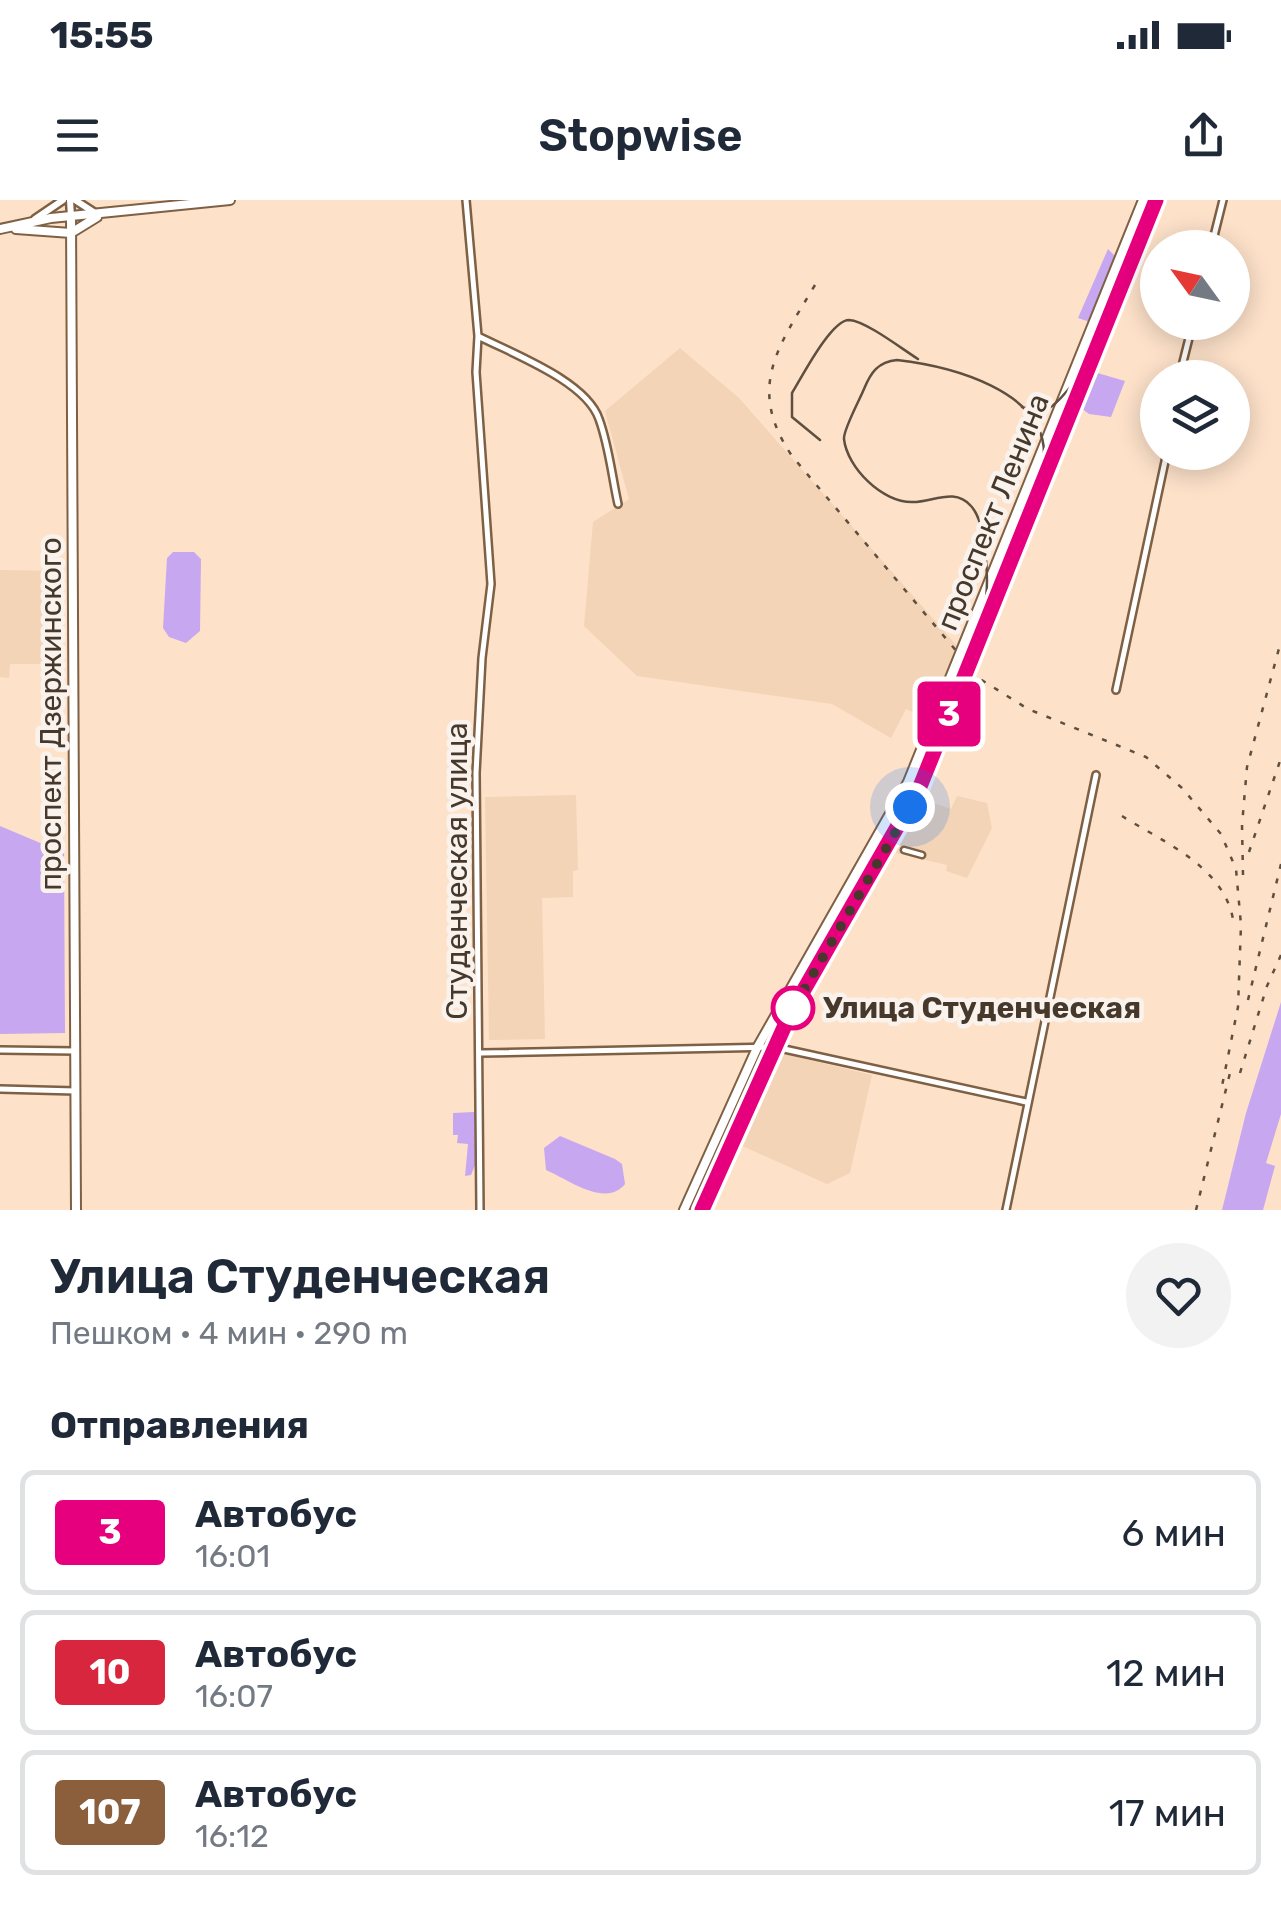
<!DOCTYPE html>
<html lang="ru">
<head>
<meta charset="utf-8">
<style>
  :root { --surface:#fff; --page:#f2f2f3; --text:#1f2937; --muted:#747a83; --line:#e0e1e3 }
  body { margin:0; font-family:Rubik,sans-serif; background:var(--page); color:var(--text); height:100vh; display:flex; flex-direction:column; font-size:38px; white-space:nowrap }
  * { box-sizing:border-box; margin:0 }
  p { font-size:32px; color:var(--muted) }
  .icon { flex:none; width:55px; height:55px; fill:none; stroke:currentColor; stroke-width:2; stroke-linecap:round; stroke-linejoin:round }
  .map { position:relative; height:1010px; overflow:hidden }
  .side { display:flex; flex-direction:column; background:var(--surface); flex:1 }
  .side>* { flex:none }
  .badge { padding:0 20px; border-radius:8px; font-size:35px; line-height:65px }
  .needle { width:65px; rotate:303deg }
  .controls { position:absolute; left:1140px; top:30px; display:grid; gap:20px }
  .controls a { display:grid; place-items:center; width:110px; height:110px; border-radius:50%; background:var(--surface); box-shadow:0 5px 25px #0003; font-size:50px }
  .you { position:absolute; width:50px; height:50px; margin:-25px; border:8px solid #fff; border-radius:50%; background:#1a73e8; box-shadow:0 0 0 15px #1a73e833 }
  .map>.badge { position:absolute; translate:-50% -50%; box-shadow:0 0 0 5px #fff }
  h2 { padding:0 50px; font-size:38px; line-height:90px }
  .round { display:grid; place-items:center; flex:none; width:105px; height:105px; border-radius:52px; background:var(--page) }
  .head { display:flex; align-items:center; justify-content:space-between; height:170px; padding:0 50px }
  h1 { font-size:48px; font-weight:600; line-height:75px }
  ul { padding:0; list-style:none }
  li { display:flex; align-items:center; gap:30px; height:125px; margin:0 20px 15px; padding:0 30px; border:5px solid var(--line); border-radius:15px }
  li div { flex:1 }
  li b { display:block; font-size:38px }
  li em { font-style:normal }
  li .badge { min-width:110px; font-weight:700; text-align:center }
  .status { display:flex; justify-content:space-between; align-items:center; height:70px; padding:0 50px; background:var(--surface); direction:ltr }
  .status svg { height:28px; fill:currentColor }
  header { display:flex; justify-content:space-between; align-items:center; height:130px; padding:0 50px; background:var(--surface); font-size:45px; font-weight:600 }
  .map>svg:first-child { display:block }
</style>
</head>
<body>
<div class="status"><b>15:55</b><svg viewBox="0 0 49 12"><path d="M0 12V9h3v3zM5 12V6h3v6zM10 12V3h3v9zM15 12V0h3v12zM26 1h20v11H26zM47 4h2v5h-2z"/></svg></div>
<header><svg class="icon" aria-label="menu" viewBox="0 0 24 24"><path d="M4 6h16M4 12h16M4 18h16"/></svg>Stopwise<svg class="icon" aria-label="share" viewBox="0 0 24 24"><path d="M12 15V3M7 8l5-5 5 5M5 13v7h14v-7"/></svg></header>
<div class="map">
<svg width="1281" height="1010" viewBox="0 0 1281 1010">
  <rect width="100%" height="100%" fill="#fde1c9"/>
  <path fill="#f3d4b6" d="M680 148 739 198 958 447 925 518 906 509 891 538 832 504 637 476 584 426 593 322 629 299 605 211Z
    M0 370 62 371 64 464H10L9 478 0 477Z
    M576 595 578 670 573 671V697L542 698 545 839 489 840 485 597Z
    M957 596 987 603 992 628 967 678 946 671 947 665 896 653 925 600 951 609Z
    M784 854 872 875 850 973 827 984 740 945 780 858Z"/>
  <path fill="#c7a7f0" d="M1108 49 1115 56 1090 122 1078 118Z
    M1094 172 1125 181 1111 217 1089 214 1078 206Z
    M173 352H194L201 359 200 431 186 443 169 437 163 428 167 358Z
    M0 626 64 653 65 833 0 834Z
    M1281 802V914L1266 963 1275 966 1263 1010H1222L1246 913Z
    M474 912 477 914 478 958 471 975 465 976 468 944 457 943 458 935H453V913Z
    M560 936 615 959 622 964 625 984C606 1008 569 980 546 970L544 948Z"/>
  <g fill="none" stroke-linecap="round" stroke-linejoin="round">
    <g stroke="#7e6044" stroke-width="9">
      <path id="pedestrian" d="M904 650 922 655"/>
    </g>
    <g stroke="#7e6044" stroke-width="10">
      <path id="minor" d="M466 0 478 136 476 172 491 384 482 458 476 573 480 1010
        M1211 48 1223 0
        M478 136C513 154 586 181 599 219 609 246 612 277 618 304
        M1179 178 1193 122
        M1116 490 1167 252
        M0 850 76 851
        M481 853 775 847 1026 902
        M0 889 76 891
        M1006 1010 1096 575"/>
    </g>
    <g stroke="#7e6044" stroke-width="11">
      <path id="tertiary" d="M70 0 71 17
        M75 0 95 13
        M35 19 63 0"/>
    </g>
    <g stroke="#7e6044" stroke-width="12">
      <path id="secondary" d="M71 17 76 1010
        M0 29 51 18 230 0
        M16 29 71 33 97 17
        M684 1010 757 848 908 582 1143 0
        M702 1010 790 814 919 589 1156 0"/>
    </g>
    <use href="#pedestrian" stroke="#fff" stroke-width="4"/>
    <use href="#minor" stroke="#fff" stroke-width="5"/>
    <use href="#tertiary" stroke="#fff" stroke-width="6"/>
    <use href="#secondary" stroke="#fff" stroke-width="8"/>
    <path stroke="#5e4f40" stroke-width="2.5" d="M897 160C949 166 1047 190 1044 257L985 405C989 383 987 323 971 306 955 287 933 302 913 302 882 303 847 267 844 239 843 230 860 199 864 189 871 172 878 162 897 160Z
      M1022 207C1049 218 1056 203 1073 184
      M820 240 792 217V193C802 177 831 120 849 120 866 121 902 149 918 159"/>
    <path stroke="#5e4f40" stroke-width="2.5" stroke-dasharray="5 10" stroke-linecap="butt" d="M815 85C778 147 746 188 792 256L980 479 1028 509 1146 557 1182 588 1221 634 1236 669 1241 725 1238 807 1222 886
      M1122 616C1163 642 1223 666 1233 719
      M1249 652 1281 558
      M1243 675 1242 625 1247 567 1281 441
      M1248 800 1281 664
      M1240 873 1267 786 1281 755
      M1196 1010 1230 873"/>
  </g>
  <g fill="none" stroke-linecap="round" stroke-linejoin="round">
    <g stroke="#fff" stroke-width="22">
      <path id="line" d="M702 1010 790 814 919 589 1156 0"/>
    </g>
    <use href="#line" stroke="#e6007e" stroke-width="15"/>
    <path stroke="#46392c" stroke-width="10" stroke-dasharray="0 18" d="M793 808 790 814 910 607"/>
  </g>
  <circle fill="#fff" stroke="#e6007e" stroke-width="5" cx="793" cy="808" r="20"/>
  <g text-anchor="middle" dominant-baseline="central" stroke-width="9" stroke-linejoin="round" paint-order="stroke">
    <g font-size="30" fill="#46392c" stroke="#faf3ed">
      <text transform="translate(993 312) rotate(-68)">проспект Ленина</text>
      <text transform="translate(51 514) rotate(-90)">проспект Дзержинского</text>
      <text transform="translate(457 671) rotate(-90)">Студенческая улица</text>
    </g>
    <g font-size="30" font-weight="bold" fill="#46392c" stroke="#faf3ed" text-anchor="start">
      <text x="823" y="808">Улица Студенческая</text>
    </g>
  </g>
</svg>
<div class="controls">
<a><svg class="needle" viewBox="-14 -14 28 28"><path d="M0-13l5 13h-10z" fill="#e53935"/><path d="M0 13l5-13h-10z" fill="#747a83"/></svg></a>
<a><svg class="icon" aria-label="layers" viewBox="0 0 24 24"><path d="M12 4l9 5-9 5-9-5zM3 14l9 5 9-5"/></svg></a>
</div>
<div class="you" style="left:910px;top:607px"></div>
<b class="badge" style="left:949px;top:514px;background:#e6007e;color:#fff">3</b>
</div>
<section class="side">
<div class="head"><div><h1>Улица Студенческая</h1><p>Пешком · 4 мин · 290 m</p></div><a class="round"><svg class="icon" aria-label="heart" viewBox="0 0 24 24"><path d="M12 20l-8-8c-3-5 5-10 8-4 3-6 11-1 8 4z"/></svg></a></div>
<h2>Отправления</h2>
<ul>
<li><span class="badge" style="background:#e6007e;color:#fff">3</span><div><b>Автобус</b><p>16:01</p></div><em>6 мин</em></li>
<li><span class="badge" style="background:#d7263d;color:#fff">10</span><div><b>Автобус</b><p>16:07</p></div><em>12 мин</em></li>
<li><span class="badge" style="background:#8b5e3c;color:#fff">107</span><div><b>Автобус</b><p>16:12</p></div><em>17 мин</em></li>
</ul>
</section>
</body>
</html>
